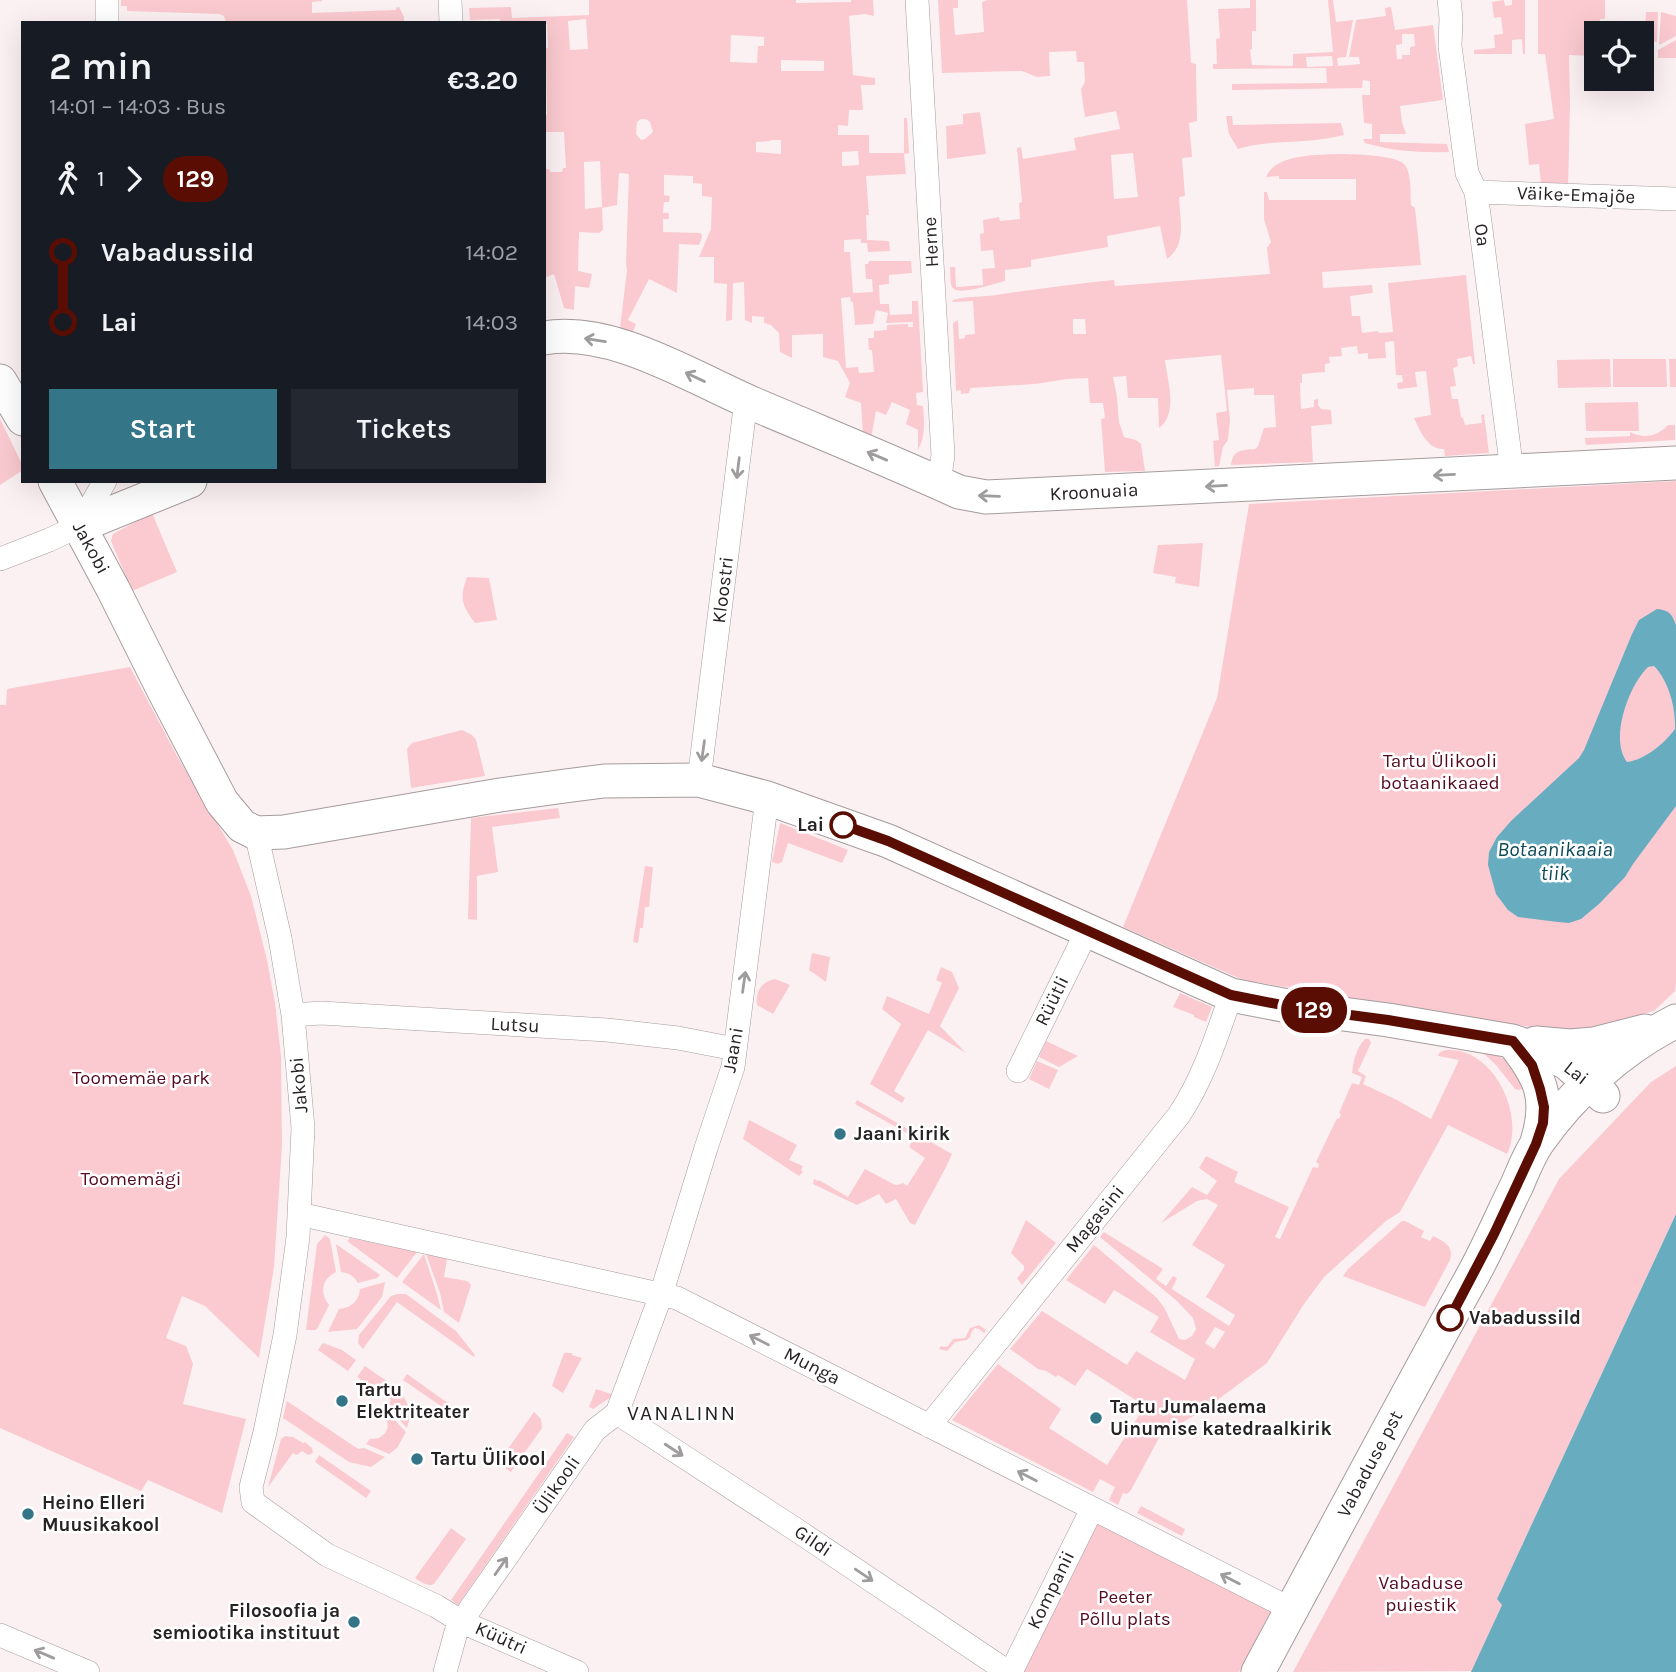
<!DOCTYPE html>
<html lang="en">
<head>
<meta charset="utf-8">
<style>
  :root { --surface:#171b24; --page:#242831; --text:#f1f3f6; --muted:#9ea1a6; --accent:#347587 }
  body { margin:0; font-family:Karla,sans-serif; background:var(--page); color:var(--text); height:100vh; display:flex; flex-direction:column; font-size:26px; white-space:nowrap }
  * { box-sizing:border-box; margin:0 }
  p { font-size:23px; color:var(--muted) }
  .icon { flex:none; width:38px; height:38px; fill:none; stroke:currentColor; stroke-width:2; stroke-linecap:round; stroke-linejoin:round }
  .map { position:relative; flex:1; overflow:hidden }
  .side { position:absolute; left:21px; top:21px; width:525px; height:462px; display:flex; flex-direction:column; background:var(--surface); border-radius:0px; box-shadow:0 7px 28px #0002 }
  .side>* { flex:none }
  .badge { padding:0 14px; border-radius:23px; font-size:24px; line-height:46px }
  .fabs { position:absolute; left:1584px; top:21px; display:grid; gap:14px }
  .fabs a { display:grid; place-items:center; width:70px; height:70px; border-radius:0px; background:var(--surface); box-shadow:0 7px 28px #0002; font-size:35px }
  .map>.badge { position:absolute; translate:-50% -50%; box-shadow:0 0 0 4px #fff }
  .legs { display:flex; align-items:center; gap:10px; height:77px; padding:0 28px; font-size:23px }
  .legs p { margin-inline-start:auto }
  .head { display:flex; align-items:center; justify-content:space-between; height:119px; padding:0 28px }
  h1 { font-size:38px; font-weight:600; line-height:52px }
  .primary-button { display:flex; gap:14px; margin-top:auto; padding:14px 28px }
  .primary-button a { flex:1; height:80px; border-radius:0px; background:var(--accent); color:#fff; font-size:28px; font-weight:600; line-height:80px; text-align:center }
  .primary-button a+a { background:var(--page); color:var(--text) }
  ul { padding:0 28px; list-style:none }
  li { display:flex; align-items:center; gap:24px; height:70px; font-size:26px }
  li i { display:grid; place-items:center; width:10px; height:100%; margin:0 9px; background:currentColor }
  li i::after { content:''; width:18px; height:18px; margin:-9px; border:5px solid; border-radius:50%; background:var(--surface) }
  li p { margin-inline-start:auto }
  li:first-child i { background:linear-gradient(#0000 50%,currentColor 0) }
  li:last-child i { background:linear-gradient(currentColor 50%,#0000 0) }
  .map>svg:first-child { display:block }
</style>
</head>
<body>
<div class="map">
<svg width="1676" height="1672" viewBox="0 0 1676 1672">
  <rect width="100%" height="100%" fill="#fcf1f2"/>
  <path fill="#facad0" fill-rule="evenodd" d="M121 0H322V1L312 2V13L396 10V8L399 7 404 17V23H226L224 16 219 14 127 11V6H121Z
    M589 0H796V3L851 2V0H873L874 16 865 14 849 16 853 75 875 78V85H861L863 110H849L848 126 838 125V135H869V153H904V118H907L909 153 904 154 906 174 866 176 869 215H866L867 240 889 241 890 251 868 252 867 243H861V239L844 240V252H850L853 293 873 292 872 279H866L865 264H868L869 261H911L912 273 889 275V284L879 285 880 304H889L890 315 912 314V301H918L923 392 916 393 917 405 923 406C924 422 926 435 918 450V430L906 424 910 410 892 402 886 415 876 411 871 438 863 434 861 403 845 397 850 383 838 361 823 357V334L792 335V358L780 352 779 333 771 325 764 323V317L752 316V323L745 320 744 282 733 283 732 320 726 321 727 284 714 283V257H699L711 229 712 197 702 196V184L693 183V176L664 175V195L670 196 669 202H664L663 213H669V219H663V232L701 233 702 237 699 245 679 244 677 293 649 279 628 320 636 324 632 333 620 328 627 270 626 264 629 174 619 173 617 205 602 208 603 230 599 233 579 232 578 271 592 274 589 288 575 286 574 310 564 308 554 274 544 278V169H549L550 172H562L563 168H566L564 132H544V115H547L546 61 544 60V48H548L547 24 544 23H500V19L470 20 469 8 511 7 512 18 589 15ZM586 19 588 49 570 50 568 21ZM731 35 764 37V46H758L757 63 730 62ZM781 60 824 61V71H781ZM641 119H646L650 122 653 132 645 139 641 140 636 134 637 122ZM771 140H781V154L756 152V142L771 141ZM858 151 859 165 842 166V152ZM600 161 602 207 585 209 584 162ZM850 297 851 302H853L855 325 873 324 876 310 888 313 886 323 913 322V327H908V324L887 325V330L874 331V338H868L869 350H872L874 372 859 373 858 367 846 368 841 298Z
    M938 0H958V8H953L955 35 984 32 982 2 987 0H1187L1191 63 1196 64V68L1197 121 1189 123 1192 157 1182 158 1185 196 1179 197C1180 219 1187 245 1167 259L1160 226 1107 236 1108 247 1031 260V267L1005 270V281C996 283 962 295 954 289 949 286 951 273 950 267H955L956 287 983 285 982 269 995 268 993 250 981 251 980 234 984 233 983 220 999 217 1000 221 1020 219 1019 203 1022 202 1017 148 1021 147 1023 159 1076 150 1074 138 1120 129 1116 111 1085 117 1081 89 1085 82 1084 62H1077L1076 51 1049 52 1050 76 1037 77 1022 71 942 73ZM1133 153 1138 197 1114 199 1111 155Z
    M1250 0H1256V31H1252V49L1250 50 1252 65 1293 66V54L1333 52 1328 0H1333L1336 22 1353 20 1346 57 1337 58 1338 66 1360 64 1359 57H1349L1356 20 1386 16 1385 8 1391 7 1395 30 1433 25 1443 100 1400 106 1402 122 1406 134H1380V142L1447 144 1449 152C1421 153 1392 151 1365 143L1363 139H1372V124L1364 123 1362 95H1370V81L1363 80 1362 88 1232 90V84L1327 83 1326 68 1213 69V64H1217L1216 39 1220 38 1218 9 1250 8ZM1402 34H1414L1415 46 1410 47V55H1402V59H1397L1396 45 1402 44ZM1332 56 1333 66 1307 67 1306 57Z
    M1504 0 1505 6 1512 5V0H1525V54H1523L1522 39 1512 40V54H1474V50L1495 48 1494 35 1503 34 1501 17 1494 18 1492 2Z
    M1538 0H1605V19H1600V33H1596V56L1569 55 1570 106 1568 187 1541 184 1539 164 1529 165 1525 124 1554 119 1545 54H1538Z
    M1646 12H1658L1657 42H1644Z
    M1661 12 1676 16V36L1659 45Z
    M1676 40V58H1658V50Z
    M980 112 986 154 947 159 946 126 963 124V114Z
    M1226 116H1232L1233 125 1341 123 1344 135C1335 137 1325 139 1316 140 1289 143 1263 141 1238 149L1229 134Z
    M1338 154C1352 154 1398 155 1405 165 1412 175 1410 193 1411 205L1415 208 1421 265 1322 272 1323 288 1372 285 1373 293 1350 296 1352 316H1360L1362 333 1378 331 1379 333 1393 332 1388 283 1466 275 1475 364H1473L1471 356 1457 359 1458 366 1453 368 1456 386 1450 387 1452 399H1458L1461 417 1463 418 1465 425 1482 423 1481 415 1484 414 1489 453 1445 456 1444 449C1428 450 1420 431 1414 418L1431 415 1426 371 1415 372 1417 387 1398 389 1397 383 1403 382 1402 375H1396L1394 341 1385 342 1386 358 1368 359V353L1358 354 1357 346 1341 348 1342 356 1329 357 1330 363 1325 364V372L1302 374V383H1300L1301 409 1314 407V400L1318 399V405L1321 409 1331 410 1332 424 1311 426 1313 462 1231 465C1233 450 1241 450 1255 449L1258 446 1264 428 1276 427 1274 395H1254V388L1227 390 1230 420 1228 440 1223 447 1219 466 1215 467 1213 441 1219 440 1216 413 1227 411 1221 355 1165 360C1167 380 1179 413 1159 428L1158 398H1128L1126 376 1113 377 1117 397 1119 422 1124 437 1136 440 1141 444 1145 471 1105 472 1101 419 1105 418 1103 403H1090L1088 378 1067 379 1035 384 970 388 969 393 961 394V390L956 391 953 323 958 320 959 339 965 338V335L975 334 973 301 952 302 953 300C966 296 982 297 996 295 1035 289 1075 284 1114 280L1115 286 1270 274 1267 248 1271 242 1264 219V192H1267L1269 200H1356V179H1279V176L1266 177C1275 154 1317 155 1338 154ZM1073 319H1085L1086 334H1073Z
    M1610 359 1611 387 1558 388 1557 360Z
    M1613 359H1666L1667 387H1613Z
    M1669 359H1676V387H1670Z
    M1638 402 1639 431H1586L1585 403Z
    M0 419 23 466V470L0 485Z
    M1668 425H1675V440L1586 445 1585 438 1630 436V432C1644 439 1657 437 1668 425Z
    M1676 481V983L1675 991 1654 1011 1567 1033 1243 980 1123 927 1217 698 1249 504Z
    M152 513 177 572 132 591 111 541 113 534Z
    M1203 543 1199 587 1175 583 1176 577 1153 573 1158 545Z
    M467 577 489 578 497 620 475 623C462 605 459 599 467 577Z
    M130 667 177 756 233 850 251 896 267 960 275 1003 281 1056 282 1145 274 1267 259 1358 205 1306 182 1296 166 1338 186 1346 193 1364 183 1404 246 1419 222 1513 148 1480 141 1491 0 1428V705H6L7 689Z
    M462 730 472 735 476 740 485 776 411 788 407 749 412 743Z
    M558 808 560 818 492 827 498 872 477 876V920L468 919 471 818Z
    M780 823 848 850 842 863 788 843 782 862 778 864 772 862Z
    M645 866 653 867 649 907H645L643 928H640L638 943 633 942Z
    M812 953 830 957 826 982 809 970Z
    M941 967 952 972 959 988 940 1026 966 1053 928 1030 894 1091 905 1098 902 1103 870 1084 901 1024 882 1009 887 996 929 1014 942 983 936 980Z
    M775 979 790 985 773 1014 757 1005C755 992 762 981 775 979Z
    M1180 993 1212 1007 1206 1022 1194 1017V1015L1173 1007Z
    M1365 1039H1369L1371 1043 1358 1071 1366 1076 1363 1084 1397 1100 1431 1119 1459 1060 1438 1056 1439 1053C1446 1048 1452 1050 1460 1051 1499 1060 1524 1119 1507 1154L1448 1125 1400 1212 1386 1221 1324 1277 1304 1304 1267 1363 1204 1410 1171 1429 1159 1438 1131 1490 1127 1494 1123 1493 1118 1505 1109 1500 1115 1487 1100 1479 1093 1492 952 1420 998 1364 1061 1409 1049 1428 1107 1465 1145 1406 1087 1369 1075 1386 1058 1375 1056 1377 1046 1371 1038 1369 1010 1349 1042 1311 1127 1365 1136 1351 1185 1380 1195 1359 1150 1332 1159 1317 1114 1290 1105 1304 1066 1280 1094 1245 1157 1298 1165 1309 1179 1339 1185 1340 1192 1336 1196 1329 1193 1318 1177 1301 1100 1237 1104 1232 1163 1269 1156 1279 1166 1286 1173 1276 1177 1278 1172 1289 1229 1326 1235 1315 1206 1297 1225 1265 1192 1245 1218 1205 1207 1199 1197 1201 1161 1223 1192 1187 1207 1195 1217 1181 1199 1168 1206 1156 1238 1172 1234 1182 1289 1207 1275 1237 1280 1239 1313 1167 1318 1168 1319 1164 1316 1162 1337 1118 1339 1119 1341 1114 1339 1113 1352 1083 1359 1085 1362 1077 1352 1073C1353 1061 1357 1047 1365 1039ZM1215 1327 1225 1332 1214 1349 1205 1343Z
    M1046 1041 1078 1056 1059 1067 1039 1057Z
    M1480 1050C1507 1055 1512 1066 1528 1086L1519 1090 1515 1089 1496 1065Z
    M1037 1061 1058 1070 1049 1089 1029 1079Z
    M1676 1066V1214L1497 1599 1502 1605 1472 1671 1293 1672 1559 1179 1651 1082Z
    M857 1100 952 1154C941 1179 927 1201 915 1225L910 1223 896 1199 886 1204 879 1194 857 1205 813 1184 814 1179 818 1181 819 1180 848 1197 865 1169 895 1185H898L903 1183 907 1186 925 1158 909 1147 914 1137 855 1104Z
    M749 1120 797 1145 789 1160 803 1166 801 1170 803 1172 799 1176 743 1139Z
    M1026 1220 1056 1243 1022 1285 1017 1278 1024 1270V1266L1011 1253Z
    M1402 1221H1405L1424 1231 1421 1237 1430 1241 1433 1236C1445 1242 1454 1246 1450 1260L1425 1307 1343 1276 1348 1269Z
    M325 1235 330 1239 336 1272C322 1279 319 1292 329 1305L317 1329 315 1330H306L317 1244Z
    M350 1238 417 1252 397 1278 347 1241Z
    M336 1244 380 1275 377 1278 358 1283C354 1276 349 1273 341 1272Z
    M424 1254 437 1294 441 1310 402 1282Z
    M426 1254 447 1259 444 1277 467 1281 471 1285 459 1323 444 1312 440 1293Z
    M385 1282 382 1297 357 1329 328 1332 339 1309C351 1308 359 1301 360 1289Z
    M398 1294H406L456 1331 475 1355 474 1357 397 1302 363 1349 358 1343 359 1335 391 1296Z
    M979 1325 986 1330 984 1333 979 1329 975 1328 972 1331 970 1337 967 1340 955 1342 947 1351 939 1349 941 1346 945 1347 948 1346 953 1339 965 1338 970 1328Z
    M323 1343 342 1350 356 1360 348 1371 318 1350Z
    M564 1353H572V1355L582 1358 563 1393 552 1386Z
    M365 1366C388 1383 418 1395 407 1428L387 1407 391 1400 357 1377Z
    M407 1374 452 1406 448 1411 403 1380Z
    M596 1389 614 1395 593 1409 589 1407Z
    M287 1401 358 1449 364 1448 385 1457 371 1467 349 1462 283 1418Z
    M534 1412 541 1419 542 1428 511 1472 498 1463Z
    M388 1413 406 1432 397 1448 389 1454 366 1444 370 1439 379 1438C388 1433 390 1426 385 1416Z
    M567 1433 574 1437 458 1605 451 1600Z
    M285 1436 293 1437 303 1443 305 1442 312 1448 313 1453 308 1455 302 1451 297 1455 293 1453 268 1487 281 1439Z
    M319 1455 371 1491 366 1498 315 1462Z
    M1141 1506 1185 1529 1182 1536 1137 1513Z
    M1094 1519 1272 1609 1239 1672H1023Z
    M451 1528 466 1539 434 1584C428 1587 421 1582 415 1578Z"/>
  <path fill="#68acc0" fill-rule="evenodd" d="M1657 609C1669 610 1672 614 1676 625V806L1633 864 1625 877 1599 904 1581 919 1569 923 1558 922 1518 917 1508 910 1496 894 1488 865 1489 852 1497 837 1511 821 1579 758 1584 750 1632 634 1639 620ZM1654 666C1669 681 1676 709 1675 729 1665 743 1645 760 1627 762 1609 739 1629 685 1648 667Z
    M1676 1214V1672H1471L1502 1605 1497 1599Z"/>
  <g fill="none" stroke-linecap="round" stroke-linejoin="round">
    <g stroke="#a59b9c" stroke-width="24">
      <path id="street" d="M107 0V23
        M450 0 451 23
        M917 0 943 455 939 483
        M1449 0 1451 18 1450 46 1467 173 1476 192 1481 230 1512 471
        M1476 192 1676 199
        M0 559 49 540 79 526 105 481
        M699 780 746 400
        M256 833 280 938 293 1015 303 1128 298 1237 285 1335 265 1432 251 1487 253 1502 327 1555 436 1606 462 1622 577 1672
        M293 1015 321 1013 607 1030 678 1038 735 1049
        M1018 1071 1087 931
        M299 1214 677 1298 1291 1609
        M617 1413 798 1531 1008 1672
        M929 1426 1179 1115C1203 1079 1217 1036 1231 995
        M0 1635 88 1672
        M445 1672 456 1632 470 1609 595 1430 617 1413 661 1295 706 1148 733 1067 767 798
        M1011 1672 1092 1509"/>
    </g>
    <g stroke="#a59b9c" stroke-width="35">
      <path id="secondary" d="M544 338C612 326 693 378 754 404 822 433 891 461 959 492L986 497 1676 463
        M0 381 23 419
        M55 481 113 589 164 691 222 802 242 826 256 833 284 832 500 795 565 786 604 781 699 780 767 798 888 841 1231 995 1298 1008 1388 1020 1512 1041 1544 1052 1567 1063 1603 1096
        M79 526 190 481
        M1512 1041C1540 1076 1551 1097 1537 1142
        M1536 1043 1570 1046 1594 1044 1645 1031
        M1258 1672C1329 1540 1400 1407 1473 1275 1489 1246 1502 1215 1517 1185 1523 1171 1529 1155 1538 1142 1573 1092 1621 1049 1676 1021"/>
    </g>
    <use href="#street" stroke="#fff" stroke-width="23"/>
    <use href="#secondary" stroke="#fff" stroke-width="33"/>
  </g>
  <defs><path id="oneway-shaft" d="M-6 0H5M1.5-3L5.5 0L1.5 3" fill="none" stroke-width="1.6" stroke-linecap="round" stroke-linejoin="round" transform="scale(1.75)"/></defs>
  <g stroke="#9e9c9c">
    <use href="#oneway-shaft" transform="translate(595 340) rotate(-171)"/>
    <use href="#oneway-shaft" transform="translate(695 377) rotate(-155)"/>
    <use href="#oneway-shaft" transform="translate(877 456) rotate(-157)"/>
    <use href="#oneway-shaft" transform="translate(738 468) rotate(97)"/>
    <use href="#oneway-shaft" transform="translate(1444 475) rotate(177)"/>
    <use href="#oneway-shaft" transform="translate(1216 486) rotate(177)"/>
    <use href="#oneway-shaft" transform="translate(989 496) rotate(-178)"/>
    <use href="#oneway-shaft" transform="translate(703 751) rotate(98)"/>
    <use href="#oneway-shaft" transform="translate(744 982) rotate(-82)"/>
    <use href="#oneway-shaft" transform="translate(759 1340) rotate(-153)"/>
    <use href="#oneway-shaft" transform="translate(674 1450) rotate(33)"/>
    <use href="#oneway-shaft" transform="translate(1027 1476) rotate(-153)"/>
    <use href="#oneway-shaft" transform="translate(501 1566) rotate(-55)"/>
    <use href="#oneway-shaft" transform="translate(864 1575) rotate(34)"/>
    <use href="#oneway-shaft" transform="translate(1230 1579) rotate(-153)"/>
    <use href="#oneway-shaft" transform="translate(44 1654) rotate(-157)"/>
  </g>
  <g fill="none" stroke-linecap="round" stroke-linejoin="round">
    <g stroke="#fff" stroke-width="16">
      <path id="line-1" d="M843 825 888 841 1231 995 1297 1008 1388 1020 1513 1041 1532 1065 1540 1089 1544 1107 1543 1123 1536 1144 1494 1234 1450 1318"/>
    </g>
    <use href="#line-1" stroke="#5a0e03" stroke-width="10"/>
  </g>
  <g fill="#fff" stroke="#5a0e03" stroke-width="3.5">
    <circle cx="843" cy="825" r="12"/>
    <circle cx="1450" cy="1318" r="12"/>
  </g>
  <g fill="#347587" stroke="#fff" stroke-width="2.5">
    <circle cx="840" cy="1134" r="7"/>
    <circle cx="342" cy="1401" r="7"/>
    <circle cx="1096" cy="1418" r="7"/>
    <circle cx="417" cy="1459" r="7"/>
    <circle cx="28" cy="1514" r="7"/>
    <circle cx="354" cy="1622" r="7"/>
  </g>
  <g text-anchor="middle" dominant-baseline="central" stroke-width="5" stroke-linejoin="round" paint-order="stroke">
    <g font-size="19" fill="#272324" stroke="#fff">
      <text transform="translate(1576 195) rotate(2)">Väike-Emajõe</text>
      <text transform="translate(1482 235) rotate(82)">Oa</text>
      <text transform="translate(931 242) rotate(-93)">Herne</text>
      <text transform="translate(1094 492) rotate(-3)">Kroonuaia</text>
      <text transform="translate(91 548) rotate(61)">Jakobi</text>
      <text transform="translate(723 590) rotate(-83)">Kloostri</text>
      <text transform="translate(1052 1001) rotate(-64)">Rüütli</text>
      <text transform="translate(515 1025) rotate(3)">Lutsu</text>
      <text transform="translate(733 1050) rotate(-80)">Jaani</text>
      <text transform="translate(1576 1073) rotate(38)">Lai</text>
      <text transform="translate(299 1085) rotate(-95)">Jakobi</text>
      <text transform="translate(1095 1219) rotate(-51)">Magasini</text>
      <text transform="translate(812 1366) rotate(27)">Munga</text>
      <text transform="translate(1370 1464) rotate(-62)">Vabaduse pst</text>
      <text transform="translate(557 1485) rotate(-55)">Ülikooli</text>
      <text transform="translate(813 1541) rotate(34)">Gildi</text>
      <text transform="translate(1051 1590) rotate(-64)">Kompanii</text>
      <text transform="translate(501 1638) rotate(24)">Küütri</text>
    </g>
    <g font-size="19" fill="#540a20" stroke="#fff">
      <text x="1440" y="761">Tartu Ülikooli<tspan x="1440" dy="22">botaanikaaed</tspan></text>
      <text x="141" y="1078">Toomemäe park</text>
      <text x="131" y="1179">Toomemägi</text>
      <text x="1421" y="1583">Vabaduse<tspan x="1421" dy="22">puiestik</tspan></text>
      <text x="1125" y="1597">Peeter<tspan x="1125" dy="22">Põllu plats</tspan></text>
    </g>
    <g font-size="19" font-weight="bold" fill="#272324" stroke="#fff" text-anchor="end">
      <text x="824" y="825">Lai</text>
      <text x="1469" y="1318" text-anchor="start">Vabadussild</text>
    </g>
    <g font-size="19" font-weight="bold" fill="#272324" stroke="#fff" text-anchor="start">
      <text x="854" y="1134">Jaani kirik</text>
      <text x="356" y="1390">Tartu<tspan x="356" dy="22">Elektriteater</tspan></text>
      <text x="1110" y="1407">Tartu Jumalaema<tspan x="1110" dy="22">Uinumise katedraalkirik</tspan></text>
      <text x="431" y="1459">Tartu Ülikool</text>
      <text x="42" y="1503">Heino Elleri<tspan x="42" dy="22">Muusikakool</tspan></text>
      <text x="340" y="1611" text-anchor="end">Filosoofia ja<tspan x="340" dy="22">semiootika instituut</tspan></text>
    </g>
    <g font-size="21" font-style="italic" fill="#0d4958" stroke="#fff">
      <text x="1555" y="849">Botaanikaaia<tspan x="1555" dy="24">tiik</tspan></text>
    </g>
    <g font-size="21" letter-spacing="2" fill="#272324" stroke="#fff">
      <text x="682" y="1413">VANALINN</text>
    </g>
  </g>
</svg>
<div class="fabs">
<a><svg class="icon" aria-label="locate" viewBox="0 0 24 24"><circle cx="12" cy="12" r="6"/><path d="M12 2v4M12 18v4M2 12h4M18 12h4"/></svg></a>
</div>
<b class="badge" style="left:1314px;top:1010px;background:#5a0e03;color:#fff">129</b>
<section class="side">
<div class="head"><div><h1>2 min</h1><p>14:01 – 14:03 · Bus</p></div><b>€3.20</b></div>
<div class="legs"><svg class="icon" aria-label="walk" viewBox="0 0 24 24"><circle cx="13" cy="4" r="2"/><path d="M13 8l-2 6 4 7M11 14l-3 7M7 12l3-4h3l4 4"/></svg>1<svg class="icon" aria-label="forward" viewBox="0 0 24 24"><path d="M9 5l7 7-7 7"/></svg><b class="badge" style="background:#5a0e03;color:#fff">129</b></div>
<ul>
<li><i style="color:#5a0e03"></i><b>Vabadussild</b><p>14:02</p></li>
<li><i style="color:#5a0e03"></i><b>Lai</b><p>14:03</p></li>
</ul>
<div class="primary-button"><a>Start</a><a>Tickets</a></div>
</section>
</div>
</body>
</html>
